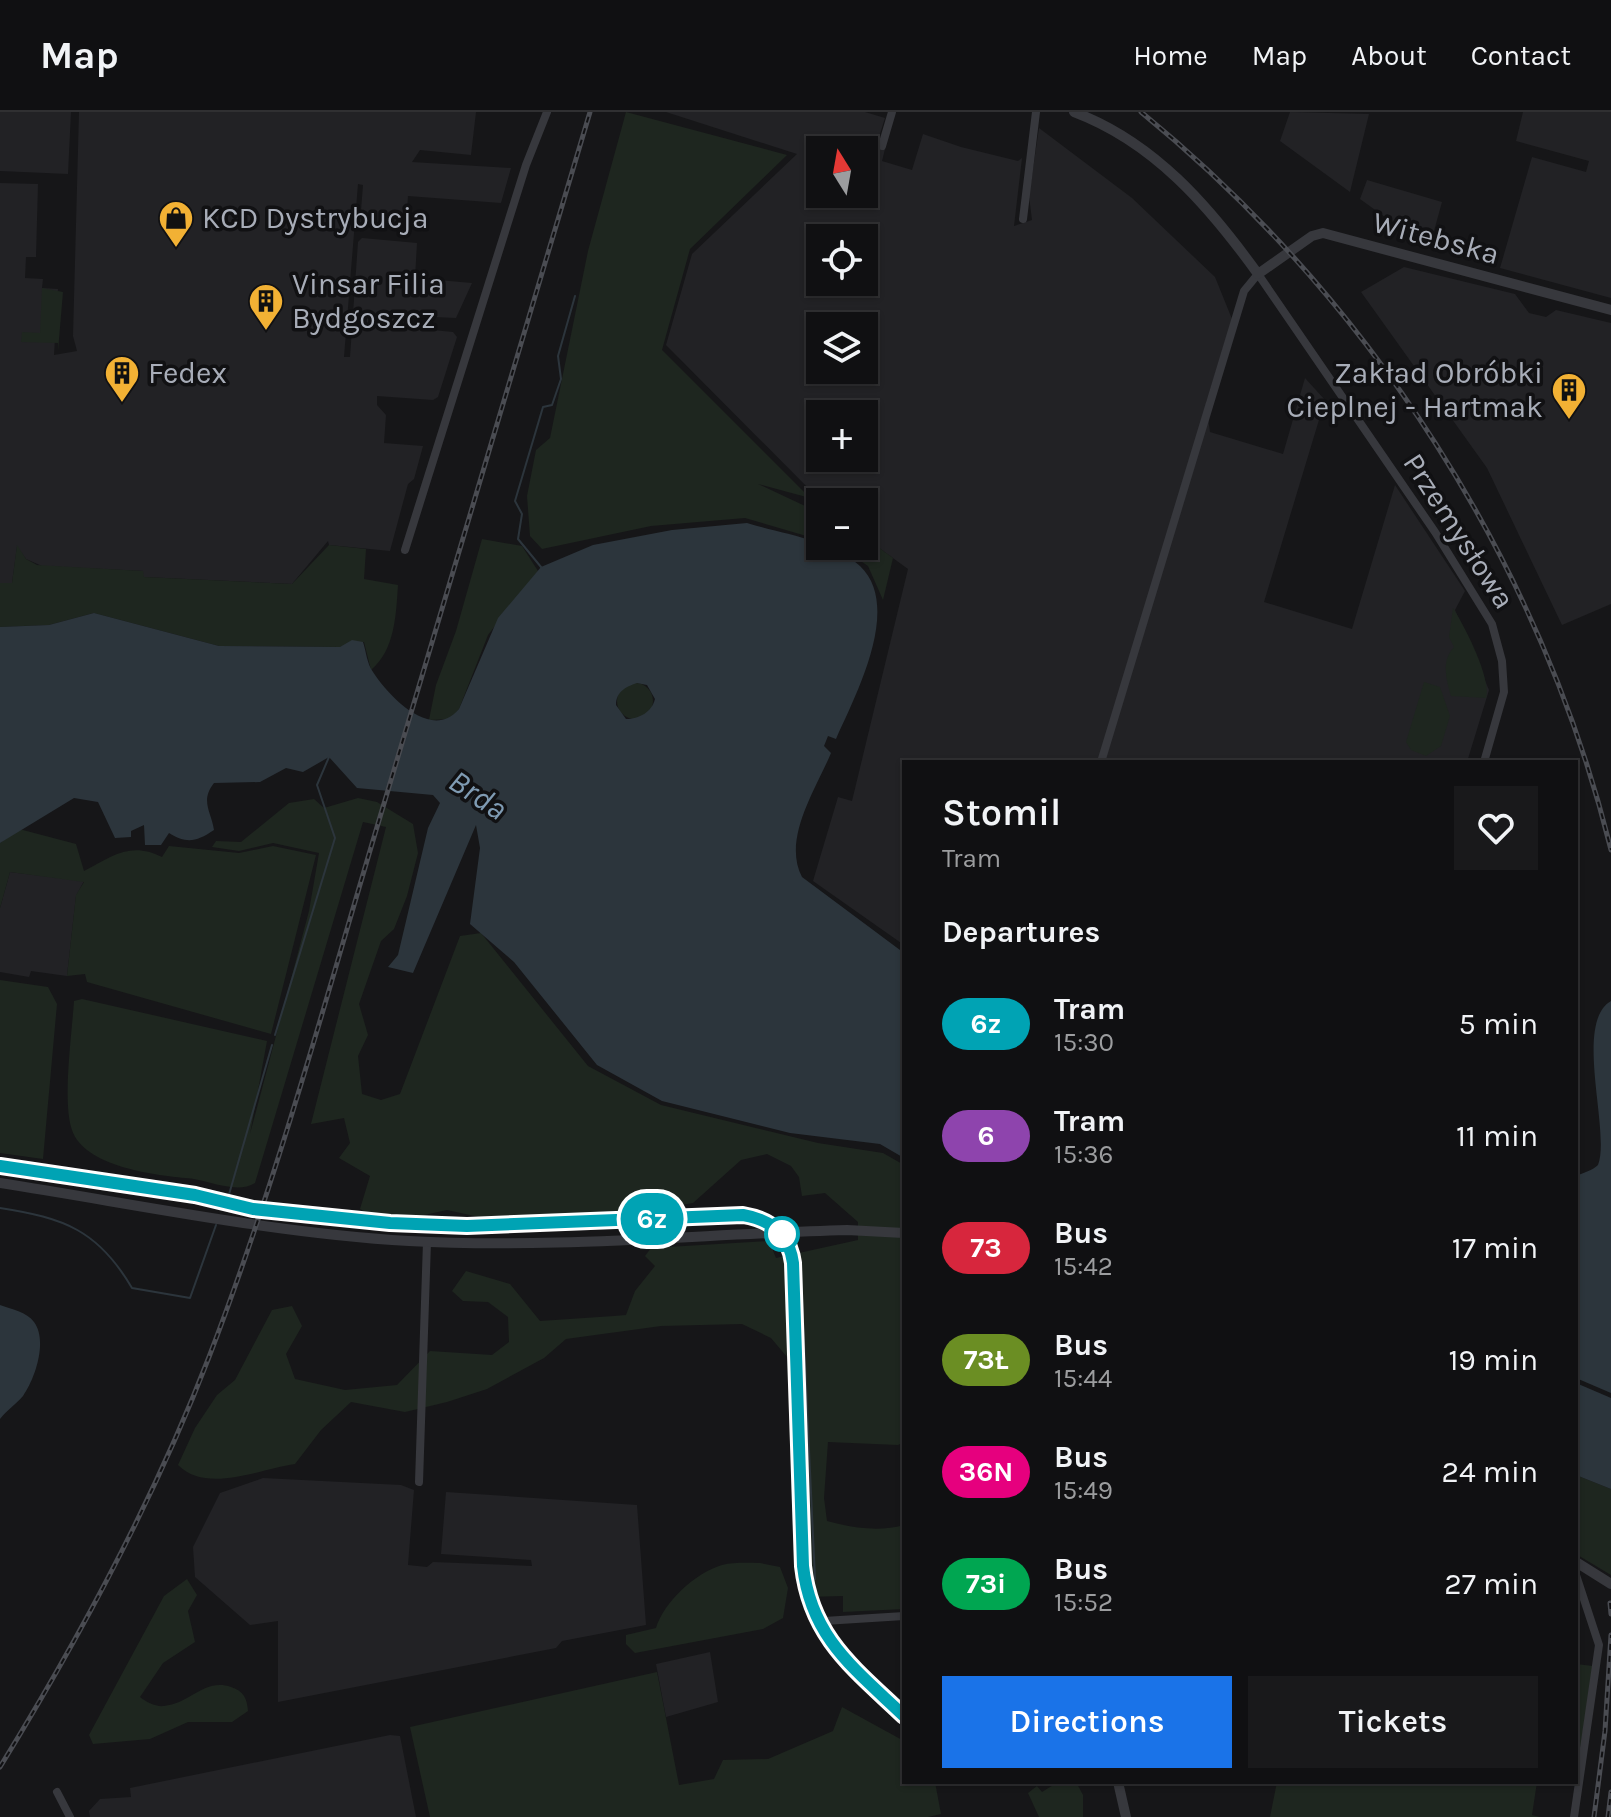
<!DOCTYPE html>
<html lang="en">
<head>
<meta charset="utf-8">
<style>
  :root { --surface:#101012; --page:#19191b; --text:#f1f3f6; --muted:#9c9d9f; --line:#303032; --accent:#1a73e8 }
  body { margin:0; font-family:Karla,sans-serif; background:var(--page); color:var(--text); height:100vh; display:flex; flex-direction:column; font-size:30px; white-space:nowrap }
  * { box-sizing:border-box; margin:0 }
  p { font-size:26px; color:var(--muted) }
  .icon { flex:none; width:44px; height:44px; fill:none; stroke:currentColor; stroke-width:2; stroke-linecap:round; stroke-linejoin:round }
  .map { position:relative; flex:1; overflow:hidden }
  .side { position:absolute; left:902px; top:648px; width:676px; height:1024px; display:flex; flex-direction:column; background:var(--surface); border-radius:0px; box-shadow:0 2px 6px #0004,0 0 0 2px var(--line) }
  .side>* { flex:none }
  .badge { padding:0 16px; border-radius:26px; font-size:28px; line-height:52px }
  .needle { width:52px; rotate:349deg }
  .buttons { position:absolute; left:806px; top:24px; display:grid; gap:16px }
  .buttons a { display:grid; place-items:center; width:72px; height:72px; border-radius:0px; background:var(--surface); box-shadow:0 2px 6px #0004,0 0 0 2px var(--line); font-size:40px }
  .map>.badge { position:absolute; translate:-50% -50%; box-shadow:0 0 0 4px #fff }
  h2 { padding:0 40px; font-size:30px; line-height:72px }
  .round { display:grid; place-items:center; flex:none; width:84px; height:84px; border-radius:0px; background:var(--page) }
  .head { display:flex; align-items:center; justify-content:space-between; height:136px; padding:0 40px }
  h1 { font-size:38px; font-weight:600; line-height:60px }
  .button { display:flex; gap:16px; margin-top:auto; padding:16px 40px }
  .button a { flex:1; height:92px; border-radius:0px; background:var(--accent); color:#fff; font-size:32px; font-weight:600; line-height:92px; text-align:center }
  .button a+a { background:var(--page); color:var(--text) }
  ul { padding:0; list-style:none }
  li { display:flex; align-items:center; gap:24px; height:112px; padding:0 40px }
  li div { flex:1 }
  li b { display:block; font-size:30px }
  li em { font-style:normal }
  li .badge { min-width:88px; font-weight:700; text-align:center }
  header { display:flex; align-items:center; gap:48px; box-sizing:border-box; height:112px; padding:0 40px; background:var(--surface); border-bottom:2px solid var(--line) }
  header strong { font-size:38px }
  nav { display:flex; gap:44px; margin-inline-start:auto; font-size:28px }
  .map>svg:first-child { display:block }
</style>
</head>
<body>
<header>
<strong>Map</strong>
<nav><a>Home</a><a>Map</a><a>About</a><a>Contact</a></nav>
</header>
<div class="map">
<svg width="1611" height="1705" viewBox="0 0 1611 1705">
  <rect width="100%" height="100%" fill="#161618"/>
  <path fill="#222225" fill-rule="evenodd" d="M0 0H71L68 62 0 59Z
    M79 0H476L471 43 420 38 412 50 511 56 501 91 408 84 406 115 360 111 363 73 358 72 344 245H350L358 130 362 126 417 131 415 166 472 171 456 206 412 204V216L453 220 457 225 438 285 433 288 377 284V293L386 303 384 331 423 334 414 367 408 372 390 439 329 433 328 429 292 472 143 465V459L42 454 26 447 17 435 12 471H0V71L38 72 36 145H26L25 166 43 167 42 176 58 177 54 243 77 239 73 224Z
    M666 0H865L885 6 876 34 885 37 882 49 912 58 923 22 961 35 1018 49 1022 46 1014 114 1032 108 1029 84 1039 16 1132 86 1215 165 1232 207 1206 291 1210 320 1283 342 1305 266 1325 288 1264 490 1352 517 1395 373 1465 479 1455 498 1489 578 1467 650H904V833L813 769 838 685 852 689 908 457 864 425V390H822L666 233 692 142 797 42ZM820 38H864V82H820ZM820 126H864V170H820ZM820 214H864V258H820ZM820 302H864V346H820Z
    M1290 0 1369 2 1350 80 1280 29Z
    M1523 0H1611V186L1500 156 1532 45 1586 60 1589 49 1516 29Z
    M1367 68 1442 90 1429 137 1360 87Z
    M1404 155 1515 182 1529 201 1546 205 1556 198 1611 211V492L1562 513 1487 356 1361 180Z
    M10 760 84 769 76 784 67 864 31 859 29 865 0 860V796Z
    M263 1366 401 1373 414 1378 408 1453 427 1455 433 1450 532 1454 531 1448 441 1442 446 1380 637 1393 646 1513 562 1529 556 1536 278 1590V1509L250 1513 195 1465 193 1435 220 1381Z
    M710 1540 718 1590 666 1605 656 1552Z
    M390 1623 400 1624 416 1705H90L89 1699 100 1687 131 1685 130 1676Z"/>
  <path fill="#1e261f" d="M626 0 787 43 690 137 662 238 810 386 758 372 820 401V428L745 406 651 414 542 437 530 424 527 384 536 338 550 326 588 139Z
    M42 176 63 180 58 239V231L21 230 22 220 40 221Z
    M864 425 893 446 883 488 868 454 839 434H864Z
    M482 427 522 434 538 459 488 523 459 597 451 607 429 608 436 573 456 519Z
    M17 433 26 447 37 453 143 459 144 465 292 472 329 433 366 437 364 467 398 473C396 503 395 538 371 558L364 530 340 535 219 534 94 501 49 513 0 515V471H12Z
    M1453 496C1464 513 1492 567 1486 586L1451 584C1446 567 1441 549 1454 535L1449 525Z
    M1424 570 1440 575 1450 604 1441 634 1426 644 1411 638 1406 630Z
    M617 589a18 18 0 1 1 36 0a18 18 0 1 1-36 0Z
    M358 686 377 690 413 712 418 741 407 784 394 817 381 829 359 892 368 923 358 944 362 982 381 988 400 982 460 824 481 821 588 954 661 993 818 1031 883 1041 904 1053V1330L898 1333 828 1330 824 1386 827 1409C853 1416 879 1420 904 1413V1497L843 1500V1484L804 1485 794 1445 787 1245 771 1226 742 1212 661 1214 566 1227 544 1246 487 1277 447 1290 405 1300 351 1290 321 1318 295 1352C259 1357 207 1382 178 1353L195 1316 217 1283 235 1268 272 1198 292 1194 302 1214 286 1242 295 1267 345 1278 397 1273 430 1239 492 1243 509 1230 508 1205 488 1190 463 1189 452 1179 466 1159 510 1172 540 1209 614 1204 626 1203 635 1179 655 1154 645 1144 651 1136 769 1129 776 1146 858 1128V1110L825 1081 802 1084 799 1065 791 1054 767 1042 741 1048 693 1091 635 1101 479 1105 447 1098 415 1105 371 1103 360 1097 370 1064 339 1046 350 1031 344 1006 311 1012 386 715 363 710 255 1071C236 1083 207 1067 185 1066 153 1063 84 1054 72 1018 62 990 72 921 74 889L82 887 267 929 250 1022 309 799 319 741 273 731 239 739 212 735 216 729 241 730 289 691 314 687 324 696Z
    M19 717 76 732 84 759C112 744 131 729 162 745L169 734 239 741 273 734 316 743 271 922 87 870 85 862 67 864 76 783 84 770 10 760 0 796V731Z
    M0 868 48 875 57 892 43 1047 0 1041Z
    M1576 1363 1611 1377V1463L1576 1442Z
    M760 1451 780 1455 788 1476 783 1506 763 1517 635 1541 626 1532V1523L656 1516C664 1490 695 1461 722 1453 734 1450 749 1451 760 1451Z
    M187 1467 197 1483 188 1499 195 1530 163 1551 140 1585C146 1590 156 1595 164 1594 190 1592 204 1566 231 1575 244 1579 247 1587 248 1599L232 1610H188L150 1627 93 1632 89 1623 164 1484Z
    M1576 1552 1593 1554 1578 1651H1576Z
    M657 1560 679 1673 714 1667 723 1648 768 1647 833 1619 842 1595 904 1629V1670H935L941 1702 928 1705H430L410 1615Z
    M1058 1670H1076L1083 1683V1705H1039L1028 1681 1037 1674 1042 1680Z
    M1277 1670H1537L1532 1703 1540 1705H1270Z"/>
  <path fill="#2c353c" fill-rule="evenodd" d="M747 411C783 422 832 428 860 454 903 495 855 584 836 627L828 624 824 634 831 641C816 677 782 727 802 765L904 841V1046L880 1032 790 1021 662 989 597 953 514 850 470 812 480 736 476 713 413 861 388 855 398 843 428 716 440 691 433 683 357 676 329 645 303 660 286 656 260 670 214 671C200 689 211 699 214 718 196 730 187 732 169 721L161 733H145L144 713 131 719V725L115 726 98 690 74 686 0 731V515L49 513 94 501 219 534 340 535 352 528 363 530C366 539 367 552 373 560 390 586 432 629 459 597L498 506 541 455 593 433 672 418ZM637 571 647 573 655 587C652 600 639 607 626 607L616 593C616 580 625 575 637 571Z
    M1611 889V1281L1576 1266V1064C1583 1061 1593 1058 1598 1053 1611 1020 1573 911 1611 889Z
    M0 1193C11 1197 27 1200 34 1210 48 1229 35 1267 23 1284 16 1292 7 1298 0 1307Z
    M1576 1271 1611 1286V1377L1576 1363Z"/>
  <g fill="none" stroke-linecap="round" stroke-linejoin="round">
    <path stroke="#2c353c" stroke-width="2" d="M541 455 518 427 522 402 515 389 543 295 552 293 561 267 558 244 575 184
      M275 923 335 726 317 673 329 645
      M228 1086 272 933
      M0 1096C64 1106 98 1118 132 1176L190 1186 216 1113
      M801 1164 815 1467"/>
    <path stroke="#37383d" stroke-width="8" d="M882 34 892 0
      M1023 107 1036 0
      M405 438 526 53 547 0
      M1101 650 1244 179 1258 162 1435 420 1492 512 1502 549 1504 580 1484 650
      M419 1370 427 1130
      M824 1509 904 1504
      M57 1680 70 1705
      M1574 1705 1599 1533 1576 1463"/>
    <path stroke="#37383d" stroke-width="10" d="M1074 0C1154 30 1209 94 1258 162L1312 124 1323 121 1611 198
      M0 1071C135 1092 272 1121 409 1129 554 1137 702 1122 847 1118L904 1121
      M1576 1450 1611 1472
      M1118 1670 1126 1705"/>
    <g stroke="#4a4c52" stroke-width="5">
      <path id="rail" d="M1141 0C1370 187 1540 450 1611 738
        M1610 1491 1611 1502
        M0 1655C80 1525 154 1388 209 1245 277 1068 326 886 380 705 450 470 520 235 590 0
        M1594 1705 1605 1619 1611 1523
        M1608 1705 1611 1680"/>
    </g>
    <use href="#rail" stroke="#111113" stroke-width="2" stroke-dasharray="6" stroke-linecap="butt"/>
  </g>
  <g fill="none" stroke-linecap="round" stroke-linejoin="round">
    <g stroke="#fff" stroke-width="18">
      <path id="line" d="M0 1054 195 1083 253 1097 390 1111 467 1114 743 1103C772 1108 789 1122 793 1151L803 1454C811 1526 855 1557 904 1604"/>
    </g>
    <use href="#line" stroke="#00a3b4" stroke-width="12"/>
  </g>
  <defs>
    <g id="shop-pin" transform="scale(1.8)"><path d="M0 17L-7.5 6A9.5 9.5 0 1 1 7.5 6Z" fill="#f2b134" stroke="#111113"/><path d="M-5-2.5h2.3a2.7 3.5 0 0 1 5.4 0H5L5.5 6h-11ZM-1.5-2.5h3a1.5 2.3 0 0 0-3 0Z" fill="#111"/></g>
    <g id="building-pin" transform="scale(1.8)"><path d="M0 17L-7.5 6A9.5 9.5 0 1 1 7.5 6Z" fill="#f2b134" stroke="#111113"/><path d="M-4-6H4V6H1V3H-1V6H-4ZM-2.5-4.3h1.7v1.8h-1.7ZM.8-4.3h1.7v1.8H.8ZM-2.5-1h1.7V.8h-1.7ZM.8-1h1.7V.8H.8Z" fill="#111"/></g>
  </defs>
  <g fill-rule="evenodd">
    <use href="#shop-pin" x="176" y="106"/>
    <use href="#building-pin" x="266" y="189"/>
    <use href="#building-pin" x="122" y="261"/>
    <use href="#building-pin" x="1569" y="278"/>
  </g>
  <circle fill="#fff" stroke="#00a3b4" stroke-width="4" cx="782" cy="1122" r="16"/>
  <g text-anchor="middle" dominant-baseline="central" stroke-width="7" stroke-linejoin="round" paint-order="stroke">
    <g font-size="30" fill="#a8adb8" stroke="#111113" text-anchor="start">
      <text x="202" y="106">KCD Dystrybucja</text>
      <text x="292" y="172">Vinsar Filia<tspan x="292" dy="34">Bydgoszcz</tspan></text>
      <text x="148" y="261">Fedex</text>
      <text x="1543" y="261" text-anchor="end">Zakład Obróbki<tspan x="1543" dy="34">Cieplnej - Hartmak</tspan></text>
    </g>
    <g font-size="30" fill="#a8adb8" stroke="#111113">
      <text transform="translate(1436 126) rotate(15)">Witebska</text>
      <text transform="translate(1459 419) rotate(57)">Przemysłowa</text>
    </g>
    <g font-size="32" font-style="italic" fill="#7f9bb3" stroke="#111113">
      <text transform="translate(478 683) rotate(34)">Brda</text>
    </g>
  </g>
</svg>
<div class="buttons">
<a><svg class="needle" viewBox="-14 -14 28 28"><path d="M0-13l5 13h-10z" fill="#e53935"/><path d="M0 13l5-13h-10z" fill="#9c9d9f"/></svg></a>
<a><svg class="icon" aria-label="locate" viewBox="0 0 24 24"><circle cx="12" cy="12" r="6"/><path d="M12 2v4M12 18v4M2 12h4M18 12h4"/></svg></a>
<a><svg class="icon" aria-label="layers" viewBox="0 0 24 24"><path d="M12 4l9 5-9 5-9-5zM3 14l9 5 9-5"/></svg></a>
<a>+</a>
<a>−</a>
</div>
<b class="badge" style="left:652px;top:1107px;background:#00a3b4;color:#fff">6z</b>
<section class="side">
<div class="head"><div><h1>Stomil</h1><p>Tram</p></div><a class="round"><svg class="icon" aria-label="heart" viewBox="0 0 24 24"><path d="M12 20l-8-8c-3-5 5-10 8-4 3-6 11-1 8 4z"/></svg></a></div>
<h2>Departures</h2>
<ul>
<li><span class="badge" style="background:#00a3b4;color:#fff">6z</span><div><b>Tram</b><p>15:30</p></div><em>5 min</em></li>
<li><span class="badge" style="background:#8e44ad;color:#fff">6</span><div><b>Tram</b><p>15:36</p></div><em>11 min</em></li>
<li><span class="badge" style="background:#d7263d;color:#fff">73</span><div><b>Bus</b><p>15:42</p></div><em>17 min</em></li>
<li><span class="badge" style="background:#6b8e23;color:#fff">73Ł</span><div><b>Bus</b><p>15:44</p></div><em>19 min</em></li>
<li><span class="badge" style="background:#e6007e;color:#fff">36N</span><div><b>Bus</b><p>15:49</p></div><em>24 min</em></li>
<li><span class="badge" style="background:#00a651;color:#fff">73i</span><div><b>Bus</b><p>15:52</p></div><em>27 min</em></li>
</ul>
<div class="button"><a>Directions</a><a>Tickets</a></div>
</section>
</div>
</body>
</html>
